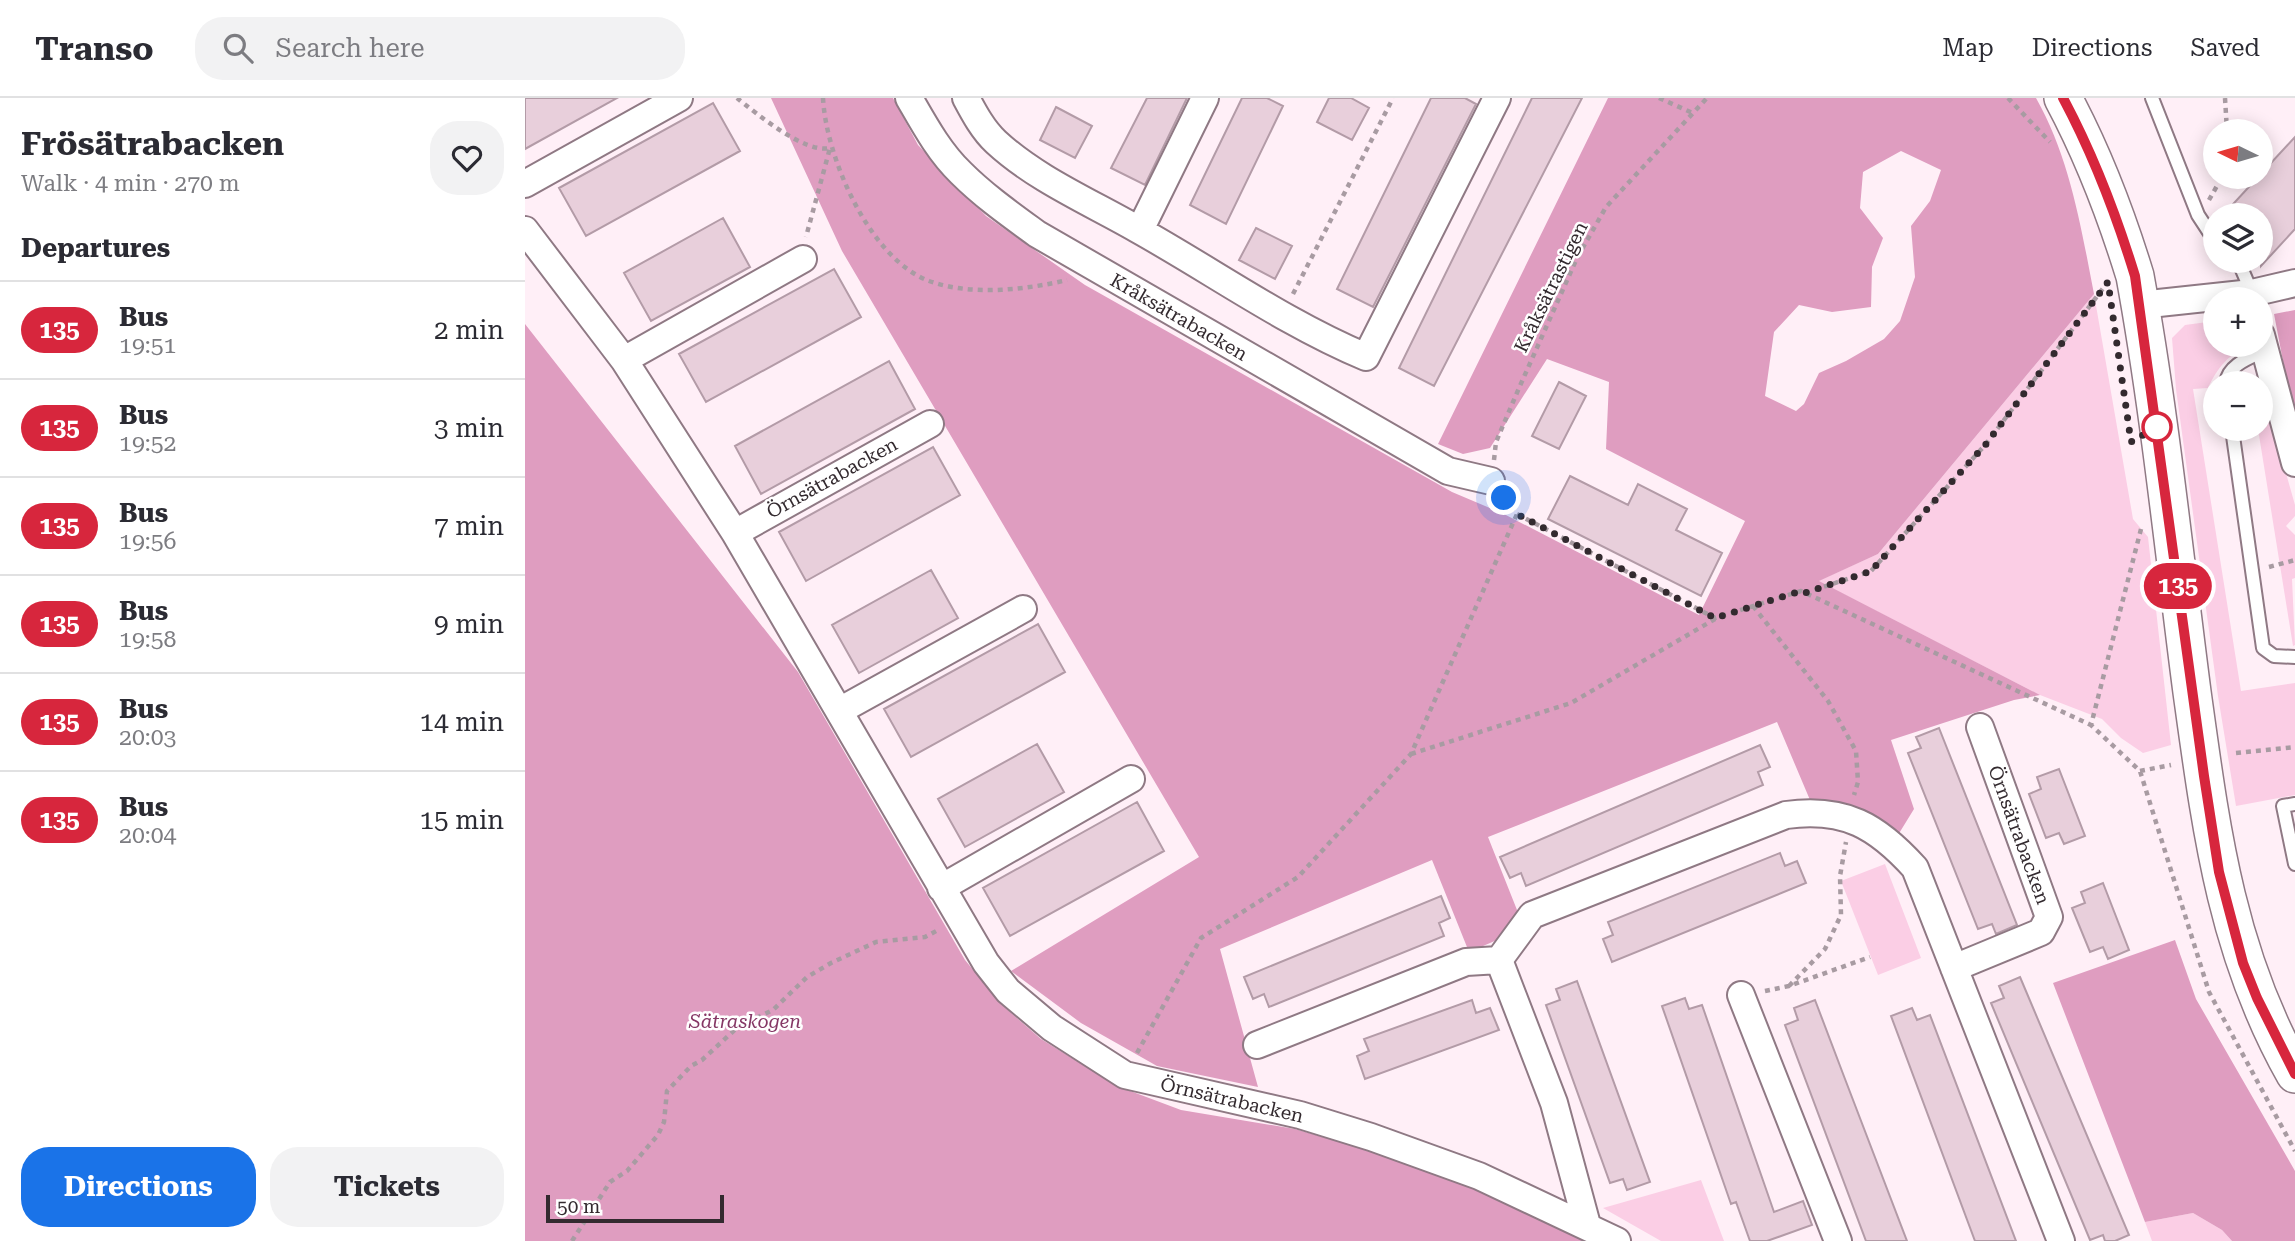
<!DOCTYPE html>
<html lang="en">
<head>
<meta charset="utf-8">
<style>
  :root { --surface:#fff; --page:#f2f2f3; --text:#2b2b33; --muted:#7c7c81; --line:#e1e1e2; --accent:#1a73e8 }
  body { margin:0; font-family:"Roboto Serif",serif; background:var(--page); color:var(--text); height:100vh; display:flex; flex-direction:column; font-size:26px; white-space:nowrap }
  * { box-sizing:border-box; margin:0 }
  p { font-size:23px; color:var(--muted) }
  .icon { flex:none; width:38px; height:38px; fill:none; stroke:currentColor; stroke-width:2; stroke-linecap:round; stroke-linejoin:round }
  .map { position:relative; flex:1; overflow:hidden }
  .sheet { display:flex; flex-direction:column; background:var(--surface); width:525px }
  .sheet>* { flex:none }
  .badge { padding:0 14px; border-radius:23px; font-size:24px; line-height:46px }
  .needle { width:46px; rotate:275deg }
  .controls { position:absolute; left:1678px; top:21px; display:grid; gap:14px }
  .controls a { display:grid; place-items:center; width:70px; height:70px; border-radius:50%; background:var(--surface); box-shadow:0 4px 18px #0003; font-size:35px }
  .scale { position:absolute; left:21px; bottom:18px; width:178px; box-sizing:border-box; padding-left:7px; border:4px solid #332a2f; border-top:0; font-size:19px; line-height:24px; white-space:nowrap; color:#332a2f; -webkit-text-stroke:5px #fff; paint-order:stroke }
  .you { position:absolute; width:35px; height:35px; margin:-18px; border:5px solid #fff; border-radius:50%; background:#1a73e8; box-shadow:0 0 0 10px #1a73e833 }
  .map>.badge { position:absolute; translate:-50% -50%; box-shadow:0 0 0 4px #fff }
  h2 { padding:0 21px; font-size:26px; line-height:63px }
  .round { display:grid; place-items:center; flex:none; width:74px; height:74px; border-radius:28px; background:var(--page) }
  .headline { display:flex; align-items:center; justify-content:space-between; height:119px; padding:0 21px }
  h1 { font-size:33px; font-weight:700; line-height:52px }
  .primary-button { display:flex; gap:14px; margin-top:auto; padding:14px 21px }
  .primary-button a { flex:1; height:80px; border-radius:28px; background:var(--accent); color:#fff; font-size:28px; font-weight:700; line-height:80px; text-align:center }
  .primary-button a+a { background:var(--page); color:var(--text) }
  ul { padding:0; list-style:none }
  li { display:flex; align-items:center; gap:21px; height:98px; padding:0 21px; border-top:2px solid var(--line) }
  li div { flex:1 }
  li b { display:block; font-size:26px }
  li em { font-style:normal }
  li .badge { min-width:77px; font-weight:700; text-align:center }
  header { display:flex; align-items:center; gap:42px; box-sizing:border-box; height:98px; padding:0 35px; background:var(--surface); border-bottom:2px solid var(--line) }
  header strong { font-size:33px }
  nav { display:flex; gap:38px; margin-inline-start:auto; font-size:24px }
  .search { width:490px; height:63px; background:var(--page); display:flex; align-items:center; gap:18px; box-sizing:border-box; padding:0 24px; border-radius:28px; color:var(--muted); font-size:26px }
  main { display:flex; flex:1; min-height:0 }
  .map>svg:first-child { display:block }
</style>
</head>
<body>
<header>
<strong>Transo</strong>
<div class="search"><svg class="icon" aria-label="search" viewBox="0 0 24 24"><circle cx="10" cy="10" r="6"/><path d="M15 15l6 6"/></svg>Search here</div>
<nav><a>Map</a><a>Directions</a><a>Saved</a></nav>
</header>
<main>
<section class="sheet">
<div class="headline"><div><h1>Frösätrabacken</h1><p>Walk · 4 min · 270 m</p></div><a class="round"><svg class="icon" aria-label="heart" viewBox="0 0 24 24"><path d="M12 20l-8-8c-3-5 5-10 8-4 3-6 11-1 8 4z"/></svg></a></div>
<h2>Departures</h2>
<ul>
<li><span class="badge" style="background:#d7263d;color:#fff">135</span><div><b>Bus</b><p>19:51</p></div><em>2 min</em></li>
<li><span class="badge" style="background:#d7263d;color:#fff">135</span><div><b>Bus</b><p>19:52</p></div><em>3 min</em></li>
<li><span class="badge" style="background:#d7263d;color:#fff">135</span><div><b>Bus</b><p>19:56</p></div><em>7 min</em></li>
<li><span class="badge" style="background:#d7263d;color:#fff">135</span><div><b>Bus</b><p>19:58</p></div><em>9 min</em></li>
<li><span class="badge" style="background:#d7263d;color:#fff">135</span><div><b>Bus</b><p>20:03</p></div><em>14 min</em></li>
<li><span class="badge" style="background:#d7263d;color:#fff">135</span><div><b>Bus</b><p>20:04</p></div><em>15 min</em></li>
</ul>
<div class="primary-button"><a>Directions</a><a>Tickets</a></div>
</section>
<div class="map">
<svg width="1770" height="1143" viewBox="0 0 1770 1143">
  <rect width="100%" height="100%" fill="#ffeff7"/>
  <path fill="#fbcee5" d="M1569 196 1608 421 1623 439 1646 647 1618 655 1596 640 1577 621 1515 597 1293 483 1353 456Z
    M1690 223V247H1724C1703 257 1693 269 1683 290L1668 291 1716 593 1770 585V697L1711 708 1693 598 1651 291 1647 240 1660 227Z
    M1736 287 1770 407V418L1761 428 1770 437V480L1767 481 1770 547 1768 548 1733 331H1736Z
    M1360 766 1396 860 1353 877 1316 783Z
    M1176 1082 1199 1143H1136L1078 1110Z
    M1668 1115 1697 1132 1707 1143H1627L1620 1124Z"/>
  <path fill="#df9dc0" fill-rule="evenodd" d="M246 0H368L393 47 461 118 560 187 927 394 979 416 1174 517 1220 423 1081 351 1084 284 1022 261 965 350 938 356 913 346 1083 0H1511C1545 60 1556 129 1569 196L1353 456 1294 483 1515 597 1489 602 1366 642 1389 711 1373 737 1342 717 1285 702 1252 624 963 739 994 817 972 842 944 854 907 762 695 851 733 989 632 968 556 925 486 873 674 759 317 153ZM1376 53 1416 72 1405 103 1386 128 1390 179 1375 223 1359 241 1321 263 1294 275 1279 306 1271 313 1240 298 1249 234 1274 207 1307 214 1346 209 1347 169 1358 140 1335 110 1338 74Z
    M1770 212V326L1749 216Z
    M0 226 273 574 440 862 477 907 516 941 592 988 656 1012 770 1031 887 1065 1022 1122 1058 1143H0Z
    M1650 842 1671 901 1770 1073V1143H1707L1697 1132 1668 1115 1620 1124 1528 885Z"/>
  <path fill="#e8cfdb" stroke="#b39ba7" stroke-width="2" d="M0 0H92L0 51Z
    M622 0H662L620 87 586 70Z
    M717 0H742L758 8 701 126 665 107Z
    M804 0H826L844 10 827 42 792 24Z
    M906 0H940L951 6 848 209 812 191Z
    M1007 0H1057L909 288 874 270Z
    M188 5 215 53 61 138 34 90Z
    M531 9 567 28 550 60 515 42Z
    M1770 39V131L1736 168V117H1698Z
    M198 120 225 169 126 223 99 175Z
    M731 130 767 148 750 181 714 162Z
    M309 171 336 219 181 304 154 256Z
    M364 263 390 311 236 396 210 348Z
    M1034 284 1061 298 1034 351 1007 338Z
    M408 349 435 397 281 483 254 434Z
    M1045 378 1103 407 1113 386 1162 411 1151 432 1197 455 1176 498 1023 421Z
    M406 472 433 520 334 575 307 527Z
    M513 526 540 574 386 659 359 611Z
    M1414 630 1492 827 1471 836 1467 826 1453 831 1383 655 1396 650 1391 639Z
    M512 646 539 694 440 749 413 701Z
    M1235 647 1245 669 1233 674 1238 687 1001 788 996 775 985 780 975 759Z
    M1534 671 1560 738 1539 746 1534 735 1521 740 1504 696 1516 691 1512 679Z
    M612 704 639 753 485 838 458 790Z
    M1255 755 1260 768 1272 763 1281 785 1087 864 1078 841 1088 837 1083 824Z
    M1578 785 1604 852 1583 861 1578 849 1565 854 1547 810 1560 805 1556 794Z
    M916 798 925 820 914 825 919 838 744 909 739 896 728 901 719 879Z
    M1495 879 1604 1137 1590 1143H1580L1578 1137 1565 1142 1466 905 1479 900 1474 888Z
    M1052 883 1125 1084 1102 1092 1098 1081 1085 1085 1021 907 1035 902 1031 891Z
    M1160 900 1164 911 1177 907 1249 1114 1278 1103 1287 1127 1242 1143H1225L1211 1104 1206 1106 1137 908Z
    M947 902 951 915 965 910 974 932 840 981 832 958 844 953 839 941Z
    M1290 902 1320 981 1382 1143H1341L1260 927 1273 922 1269 910Z
    M1387 910 1392 922 1405 917 1491 1143H1450L1366 918Z"/>
  <g fill="none" stroke-linecap="round" stroke-linejoin="round">
    <g stroke="#8f7984" stroke-width="16">
      <path id="lane" d="M1627 0 1673 117 1690 143
        M1711 163 1715 167 1727 195
        M1701 285C1703 267 1724 260 1739 253
        M1707 331 1738 550 1749 558 1770 559
        M1770 706 1758 708 1770 766"/>
    </g>
    <g stroke="#8f7984" stroke-width="30">
      <path id="street" d="M384 0C399 26 414 54 436 75 459 98 486 117 512 136L923 373 966 383
        M441 0C449 15 458 32 471 44 511 81 565 104 612 131 689 174 760 225 841 259L972 0
        M0 86 154 0
        M0 132 99 262 210 435 461 865 483 893 527 930 600 977 775 1017 846 1039 954 1078 1092 1143
        M615 132 680 0
        M1615 207 1727 195 1770 185
        M1736 237 1770 365
        M99 262 278 161
        M210 435 405 326
        M314 613 498 511
        M416 790 606 681
        M1429 870 1516 834 1524 819 1455 629
        M1216 897 1313 1143
        M732 947 941 864 974 862
        M1062 1127 1029 1005 974 862 1007 817 1261 717C1320 709 1352 728 1390 770L1536 1143"/>
    </g>
    <g stroke="#8f7984" stroke-width="40">
      <path id="secondary" d="M1538 0C1569 58 1591 116 1610 178 1635 315 1649 456 1667 594 1686 731 1701 854 1770 976"/>
    </g>
    <path stroke="#a89ba2" stroke-width="4.5" stroke-dasharray="5 5" stroke-linecap="butt" d="M212 0C232 16 280 56 305 50L281 139
      M298 0C301 59 344 160 404 183 446 198 500 192 542 182
      M1134 0 1170 16
      M1483 0 1525 44
      M1700 0 1702 33
      M1684 102 1697 79
      M768 196 868 0
      M969 362 971 344 994 290 1052 160 1081 109 1182 0
      M992 416 1190 520 1276 493 1566 627
      M1616 431 1566 627 1615 673 1684 894 1770 1053
      M1744 469 1770 462
      M1280 495 1346 473 1461 346 1582 185
      M1228 508 1303 603 1331 653 1333 684 1329 697
      M1711 655 1770 649
      M886 656 1046 605 1190 521
      M1615 673 1646 667
      M1264 888 1300 851 1316 817 1315 778 1321 744
      M1240 893 1264 888 1345 859
      M612 955 676 840 773 779 886 656 992 416 980 401
      M47 1143 85 1084 102 1073 133 1037 139 1024 142 993 166 968 177 962 214 928 248 912 282 879 306 865 351 844 400 839 415 831"/>
    <use href="#lane" stroke="#fff" stroke-width="12"/>
    <use href="#street" stroke="#fff" stroke-width="26"/>
    <use href="#secondary" stroke="#fff" stroke-width="37"/>
  </g>
  <g fill="none" stroke-linecap="round" stroke-linejoin="round">
    <g stroke="#fff" stroke-width="16">
      <path id="line" d="M1538 0C1569 58 1591 116 1610 178L1679 678 1694 774 1718 865 1732 900 1770 976"/>
    </g>
    <use href="#line" stroke="#d7263d" stroke-width="10"/>
    <path stroke="#332a2f" stroke-width="7" stroke-dasharray="0 12.6" d="M979 400 992 416 1190 520 1276 493 1280 495 1346 473 1461 346 1583 184 1606 344 1632 329"/>
  </g>
  <circle fill="#fff" stroke="#d7263d" stroke-width="3.5" cx="1632" cy="329" r="14"/>
  <g text-anchor="middle" dominant-baseline="central" stroke-width="5" stroke-linejoin="round" paint-order="stroke">
    <g font-size="19" fill="#332a2f" stroke="#fff">
      <text transform="translate(1026 189) rotate(-64)">Kråksätrastigen</text>
      <text transform="translate(654 219) rotate(30)">Kråksätrabacken</text>
      <text transform="translate(307 380) rotate(-29)">Örnsätrabacken</text>
      <text transform="translate(1494 737) rotate(70)">Örnsätrabacken</text>
      <text transform="translate(707 1002) rotate(13)">Örnsätrabacken</text>
    </g>
    <g font-size="19" font-style="italic" fill="#853765" stroke="#fff">
      <text x="220" y="923">Sätraskogen</text>
    </g>
  </g>
</svg>
<div class="controls">
<a><svg class="needle" viewBox="-14 -14 28 28"><path d="M0-13l5 13h-10z" fill="#e53935"/><path d="M0 13l5-13h-10z" fill="#7c7c81"/></svg></a>
<a><svg class="icon" aria-label="layers" viewBox="0 0 24 24"><path d="M12 4l9 5-9 5-9-5zM3 14l9 5 9-5"/></svg></a>
<a>+</a>
<a>−</a>
</div>
<div class="scale">50 m</div>
<div class="you" style="left:979px;top:400px"></div>
<b class="badge" style="left:1653px;top:488px;background:#d7263d;color:#fff">135</b>
</div>
</main>
</body>
</html>
